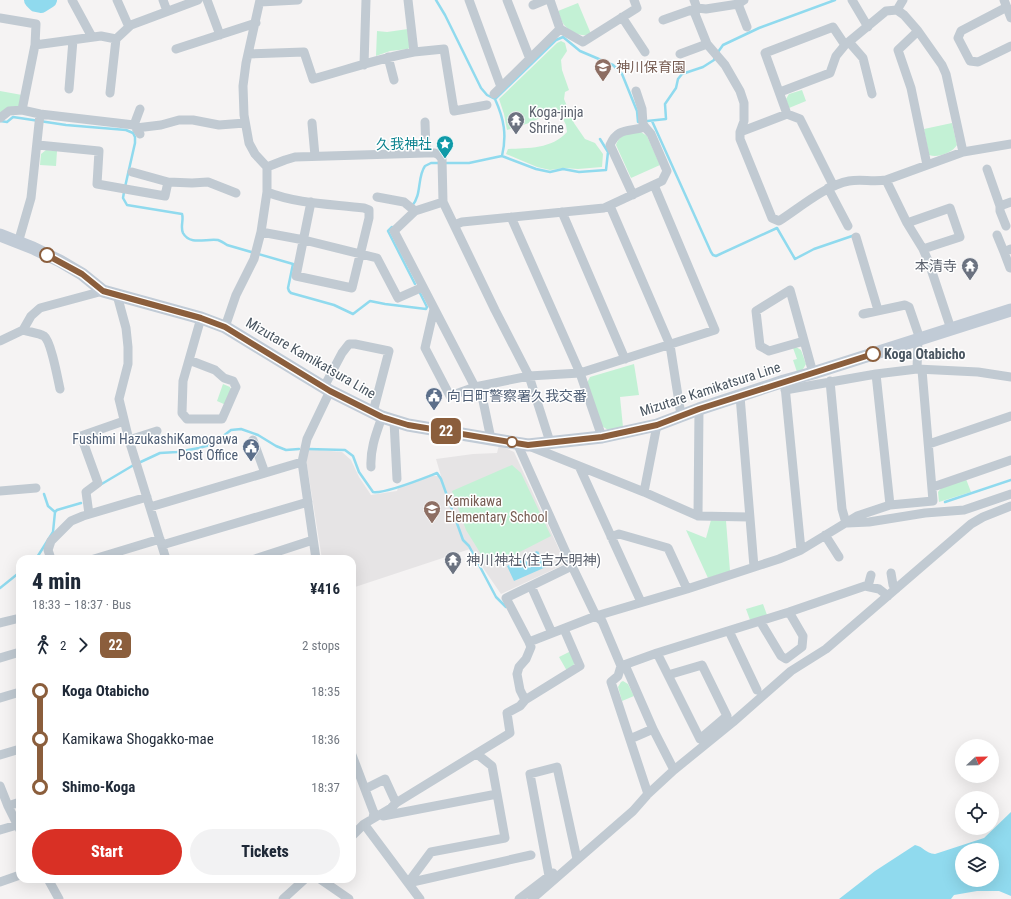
<!DOCTYPE html>
<html lang="en">
<head>
<meta charset="utf-8">
<style>
  :root { --surface:#fff; --page:#f2f2f3; --text:#1f2937; --muted:#747a83; --accent:#d93025 }
  body { margin:0; font-family:"Roboto Condensed","Noto Sans JP",sans-serif; background:var(--page); color:var(--text); height:100vh; display:flex; flex-direction:column; font-size:15px; white-space:nowrap }
  * { box-sizing:border-box; margin:0 }
  p { font-size:13px; color:var(--muted) }
  .icon { flex:none; width:22px; height:22px; fill:none; stroke:currentColor; stroke-width:2; stroke-linecap:round; stroke-linejoin:round }
  .map { position:relative; flex:1; overflow:hidden }
  .details { position:absolute; left:16px; top:555px; width:340px; height:328px; display:flex; flex-direction:column; background:var(--surface); border-radius:12px; box-shadow:0 4px 16px #0002 }
  .details>* { flex:none }
  .badge { padding:0 8px; border-radius:6px; font-size:14px; line-height:26px }
  .needle { width:26px; rotate:68deg }
  .buttons { position:absolute; left:955px; top:739px; display:grid; gap:8px }
  .buttons a { display:grid; place-items:center; width:44px; height:44px; border-radius:50%; background:var(--surface); box-shadow:0 4px 16px #0002; font-size:20px }
  .map>.badge { position:absolute; translate:-50% -50%; box-shadow:0 0 0 2px #fff }
  .legs { display:flex; align-items:center; gap:6px; height:44px; padding:0 16px; font-size:13px }
  .legs p { margin-inline-start:auto }
  .headline { display:flex; align-items:center; justify-content:space-between; height:68px; padding:0 16px }
  h1 { font-size:22px; font-weight:800; line-height:30px }
  .button { display:flex; gap:8px; margin-top:auto; padding:8px 16px }
  .button a { flex:1; height:46px; border-radius:24px; background:var(--accent); color:#fff; font-size:16px; font-weight:800; line-height:46px; text-align:center }
  .button a+a { background:var(--page); color:var(--text) }
  ul { padding:0 16px; list-style:none }
  li { display:flex; align-items:center; gap:14px; height:48px; font-size:15px }
  li i { display:grid; place-items:center; width:6px; height:100%; margin:0 5px; background:currentColor }
  li i::after { content:''; width:10px; height:10px; margin:-5px; border:3px solid; border-radius:50%; background:var(--surface) }
  li p { margin-inline-start:auto }
  li:first-child i { background:linear-gradient(#0000 50%,currentColor 0) }
  li:last-child i { background:linear-gradient(currentColor 50%,#0000 0) }
  .map>svg:first-child { display:block }
</style>
</head>
<body>
<div class="map">
<svg width="1011" height="899" viewBox="0 0 1011 899">
  <rect width="100%" height="100%" fill="#f5f3f3"/>
  <path fill="#e6e4e5" d="M499 445 514 452 564 560 563 565 501 594 470 549 352 588V559H322L306 459 308 449 342 452 351 460 359 477 371 495 397 491 398 488 432 476H441L436 459 473 454 497 453Z"/>
  <path fill="#c3f1d5" d="M578 3 591 34C582 38 571 32 565 26 561 22 560 15 558 11Z
    M408 29 411 45 408 49 390 51 376 56 377 31 387 32Z
    M561 41 565 43 567 51 561 60 562 70 569 90 565 92 564 99 574 123 585 139 595 143 603 154 602 167 578 169 564 168 550 170 537 167 506 154 508 149C528 148 552 149 567 132L566 125 560 113 556 107 546 111 547 115 529 123 507 130 504 114 499 99 557 43Z
    M802 90 806 101 789 108 786 99 789 94Z
    M0 91 22 95 20 106 11 107 0 113Z
    M952 123 957 145C952 153 938 158 929 155L924 129Z
    M641 132 647 136 660 165 631 178 616 145C621 132 629 134 641 132Z
    M46 150 57 151 56 166 40 165 41 154Z
    M796 347 801 350 806 364 802 371 797 372 793 360 797 359 793 348Z
    M634 364 639 395 620 397 623 427 608 430 602 426 587 383 590 377Z
    M223 384 230 387 232 392 226 405 217 401Z
    M512 465 521 473 551 536 496 564 484 559 466 530 452 491Z
    M966 479 971 492 939 502 938 492 943 486Z
    M711 520 726 521 730 571 708 578 686 530 706 538Z
    M763 604 767 615 750 620 746 609Z
    M571 651 575 662 572 668 567 671 559 657Z
    M623 681 628 684 634 696 622 701 618 687 621 682Z"/>
  <path fill="#90daee" fill-rule="evenodd" d="M537 551V552L538 551 546 567 514 581 507 566 533 554 532 553Z
    M1011 812V896L999 891H977L954 895 951 899H839L875 871 915 845C924 847 925 853 935 854L984 838ZM962 850H992V880H962Z"/>
  <g fill="none" stroke-linecap="round" stroke-linejoin="round">
    <path stroke="#90daee" stroke-width="2.5" d="M718 52 723 45 759 28 835 0
      M495 99 556 40 563 37 580 51 613 65 622 74 637 111 638 122 666 119 665 104 676 88 678 79 682 74 703 67 714 60 715 57
      M0 121 7 122 13 117 66 125 126 130 133 133 135 137V143L125 187
      M652 121 711 252 713 255 716 256 777 228 795 259 814 249 855 235
      M502 156 536 169 550 172 563 169 579 172 606 170 608 152 600 139
      M124 192 123 198 127 205 182 214C184 220 180 227 183 233 190 246 207 238 218 240 221 241 224 243 227 245L293 264 288 288 289 291 291 293 334 305 353 314 370 301 385 304 426 309 427 307 420 293
      M412 206C422 195 417 177 425 166L431 163H469L497 157 502 156C507 135 504 119 495 99L487 95 481 88 445 15 436 0
      M392 227 388 231 415 284
      M308 449 345 450 353 456 359 472 373 492C385 494 424 478 437 473L441 479 463 540 469 546 496 597 506 607
      M100 485 132 466 160 453 177 452 199 448 213 444 231 430 241 429 258 435 276 446 286 450 299 449
      M44 494 48 506 55 512
      M945 502 1011 480
      M36 559 53 532 55 512 57 510 81 503
      M0 588 20 572"/>
    <path stroke="#90daee" stroke-width="16" d="M32 0 36 4 41 5 49 0"/>
    <path stroke="#c1cad2" stroke-width="9" d="M72 0 92 37
      M117 0 129 27
      M163 0 167 11
      M207 0 220 35
      M469 0 501 87
      M507 0 530 59
      M550 0 560 29 583 42 637 8 634 0
      M694 0 697 8 695 14 707 44 725 65 740 91 744 103V121L740 132V139L772 218 779 221C798 209 826 185 849 181 861 179 873 182 886 180L963 152 1011 144
      M852 0 868 27
      M1004 0 1011 18
      M260 2 298 0
      M738 4 747 27
      M533 5 545 0
      M1007 7 961 31 958 38 970 61 978 62 1011 46
      M897 10 903 0
      M622 17 645 52
      M0 18 36 24 35 45 22 110
      M663 20 697 8 706 9 738 4 744 0
      M918 31 898 50 911 88 927 165
      M849 42 863 58 872 94
      M35 45 101 36 116 39 131 25 198 0
      M176 49 256 23
      M414 52 444 49 454 111 487 105
      M248 54 304 52 313 79C346 70 380 58 414 52L408 0
      M680 54 707 44
      M388 57 394 80
      M364 65 366 0
      M69 89 73 40
      M636 91 642 109 643 124 645 127
      M780 92 830 73 836 56 845 45 886 11 897 10 904 15 918 31 942 65 946 74 963 152
      M110 93 116 39
      M494 94 560 29
      M0 118 9 111 22 110 40 114 134 125 140 134
      M425 122 426 153
      M312 123 315 156
      M134 125 140 109
      M136 128 161 125 179 120H193L219 125 245 123
      M740 132 787 114
      M38 145 99 151 97 184 165 196 168 182 192 183 208 182 236 193
      M267 167 285 160 295 157 426 153H435L439 155 442 159 443 202 495 310 529 376 550 442
      M987 169 1000 206 1011 202
      M132 172 168 182
      M886 180 907 223 923 249 929 263 951 329
      M833 185 800 119 787 114 765 53 833 27 845 45
      M828 188 848 226
      M267 192C297 204 332 204 364 208L369 210V218L352 288 296 276 311 202
      M377 197 404 202 415 211
      M443 202 415 211 394 231 475 387 482 396 491 439
      M610 206 670 345 681 415
      M1000 206V211L1006 226
      M562 212 625 359
      M511 217 580 373 602 437
      M907 223 950 208 960 237 923 249
      M454 225 462 222 604 208 662 181 667 171 651 134 645 127C629 132 618 127 610 145L633 195
      M261 232 304 240 377 258 398 298 423 287
      M997 235 1004 252
      M856 237 878 310
      M18 243 31 198 40 114
      M1010 268 1004 252 1011 249
      M117 295 126 328 128 347V364L119 399 129 440 166 559
      M434 309 425 348 450 396 475 387 529 376 580 373 715 330 654 185
      M863 314 905 305 909 307 920 339
      M225 327 236 295 254 259 261 232 267 192V167L255 154 249 143 244 115 243 86 246 63 260 0
      M23 330C29 332 39 333 44 336 51 341 58 380 60 389
      M0 341 23 330 31 316 40 308 103 291
      M804 341 769 351 760 346 756 311 790 290 813 373
      M189 360 215 370 224 378 233 381 236 387 222 419H187L182 413 183 381 201 318
      M917 369 918 339
      M876 374 890 505
      M830 381 842 509 846 523
      M785 386 801 550
      M324 387 342 353 349 344H355L389 351 373 412
      M785 390 876 374 917 369 978 372 1011 377
      M740 396 754 567
      M394 421 397 479
      M129 440 157 431
      M253 440 265 473
      M517 443 572 566 596 616 602 621 621 666 618 676 611 682 648 794
      M929 444 1011 416
      M529 446 644 492 698 516 749 517
      M579 466 641 602
      M371 467C370 449 376 434 382 417
      M933 487 1011 460
      M0 491 36 488
      M644 492 657 425
      M150 507 302 462
      M89 514 86 492 98 483 81 436 124 421
      M698 516 699 409
      M847 523 869 522 925 513 964 510 1011 494
      M825 535 839 557
      M611 537 619 534 668 548 687 589
      M162 545 308 502
      M51 559 48 550 51 541 71 521 83 516 147 497
      M94 559 160 539
      M255 559 313 540
      M316 559 302 462 307 439 330 391
      M572 566 506 598 529 642 596 616 687 589 779 559 801 550 857 516 890 505 933 501 922 370
      M891 573 893 585 896 589
      M531 586 552 633
      M868 586 871 575
      M760 621 781 656 786 659 802 647 803 636 789 612
      M0 623 20 618
      M729 631 757 690
      M529 642 531 647 526 659 519 667 517 674 520 690 525 700 580 666 564 629
      M657 653 700 739 727 716 702 665 668 675
      M0 658 20 652
      M625 665 653 729 674 770
      M621 666 657 653 789 612 865 586 879 589 888 596
      M0 698 20 692
      M630 739 653 729
      M0 755 20 749
      M352 755 374 813 373 818
      M0 786 8 806 20 830
      M365 789 385 779 396 803
      M8 806 20 802
      M383 816 497 794
      M364 824 420 899
      M0 830 17 825
      M352 836 364 824 391 808 396 803 510 733 507 713 520 706 525 700
      M549 876 530 774 557 767 577 859
      M48 879 59 899
      M320 879 349 899
      M0 882 20 875
      M408 883 431 852 505 838 492 766 477 754
      M408 883 531 855
      M283 899 305 879
      M519 899 553 873
      M532 899 633 811 648 794 674 770 733 722 791 671 826 649 971 524 983 517 1011 506"/>
    <path stroke="#c1cbd6" stroke-width="13" d="M0 235 33 248 60 261 82 274 103 291 201 318 225 327 330 391 382 417 408 425 491 439 528 445 602 437 657 425 699 409 784 381 813 373 1011 310"/>
  </g>
  <g fill="none" stroke-linecap="round" stroke-linejoin="round">
    <g stroke="#fff" stroke-width="9">
      <path id="line-1" d="M47 255 82 274 103 291 201 318 225 327 330 391 382 417 408 425 528 445 602 437 657 425 699 409 873 354"/>
    </g>
    <use href="#line-1" stroke="#8b5e3c" stroke-width="6"/>
  </g>
  <defs>
    <g id="school-pin" transform="scale(0.9)"><path d="M0 17L-7.5 6A9.5 9.5 0 1 1 7.5 6Z" fill="#8d6e63" stroke="#fff"/><path d="M0-5L7-2L0 1L-7-2ZM-4 1L0 2.5L4 1V4Q0 6-4 4Z" fill="#fff"/></g>
    <g id="temple-pin" transform="scale(0.9)"><path d="M0 17L-7.5 6A9.5 9.5 0 1 1 7.5 6Z" fill="#6b7280" stroke="#fff"/><path d="M0-6L5-2H3V0L6.5 2.5H4V6H1.5V3h-3V6H-4V2.5H-6.5L-3 0V-2H-5Z" fill="#fff"/></g>
    <g id="sight-pin" transform="scale(0.9)"><path d="M0 17L-7.5 6A9.5 9.5 0 1 1 7.5 6Z" fill="#0f9aa8" stroke="#fff"/><path d="M0-6L1.8-2.2L6-1.7L2.9 1.2L3.7 5.4L0 3.3L-3.7 5.4L-2.9 1.2L-6-1.7L-1.8-2.2Z" fill="#fff"/></g>
    <g id="civic-pin" transform="scale(0.9)"><path d="M0 17L-7.5 6A9.5 9.5 0 1 1 7.5 6Z" fill="#5c6f8a" stroke="#fff"/><path d="M-.6-6.5H3V-4.5H.6V-3L4-1V1h2V6H-6V1h2V-1L-.6-3ZM-1.2 2.5V6h2.4V2.5Z" fill="#fff"/></g>
  </defs>
  <g fill-rule="evenodd">
    <use href="#school-pin" x="603" y="67"/>
    <use href="#temple-pin" x="516" y="120"/>
    <use href="#sight-pin" x="445" y="144"/>
    <use href="#temple-pin" x="970" y="266"/>
    <use href="#civic-pin" x="434" y="396"/>
    <use href="#civic-pin" x="251" y="447"/>
    <use href="#school-pin" x="432" y="509"/>
    <use href="#temple-pin" x="453" y="560"/>
  </g>
  <g fill="#fff" stroke="#8b5e3c" stroke-width="2">
    <circle cx="47" cy="255" r="7"/>
    <circle cx="873" cy="354" r="7"/>
    <circle cx="512" cy="442" r="5"/>
  </g>
  <g text-anchor="middle" dominant-baseline="central" stroke-width="3" stroke-linejoin="round" paint-order="stroke">
    <g font-size="14" fill="#785e54" stroke="#fff" text-anchor="start">
      <text x="616" y="67">神川保育園</text>
      <text x="445" y="501">Kamikawa<tspan x="445" dy="16">Elementary School</tspan></text>
    </g>
    <g font-size="14" fill="#5b616d" stroke="#fff" text-anchor="start">
      <text x="529" y="112">Koga-jinja<tspan x="529" dy="16">Shrine</tspan></text>
      <text x="957" y="266" text-anchor="end">本清寺</text>
      <text x="466" y="560">神川神社(住吉大明神)</text>
    </g>
    <g font-size="14" fill="#0d838f" stroke="#fff" text-anchor="end">
      <text x="432" y="144">久我神社</text>
    </g>
    <g font-size="14" font-weight="bold" fill="#4a5661" stroke="#fff" text-anchor="start">
      <text x="884" y="354">Koga Otabicho</text>
    </g>
    <g font-size="14" fill="#4a5661" stroke="#fff">
      <text transform="translate(311 358) rotate(30)">Mizutare Kamikatsura Line</text>
      <text transform="translate(710 389) rotate(-18)">Mizutare Kamikatsura Line</text>
    </g>
    <g font-size="14" fill="#4e5e75" stroke="#fff" text-anchor="start">
      <text x="447" y="396">向日町警察署久我交番</text>
      <text x="238" y="439" text-anchor="end">Fushimi HazukashiKamogawa<tspan x="238" dy="16">Post Office</tspan></text>
    </g>
  </g>
</svg>
<div class="buttons">
<a><svg class="needle" viewBox="-14 -14 28 28"><path d="M0-13l5 13h-10z" fill="#e53935"/><path d="M0 13l5-13h-10z" fill="#747a83"/></svg></a>
<a><svg class="icon" aria-label="locate" viewBox="0 0 24 24"><circle cx="12" cy="12" r="6"/><path d="M12 2v4M12 18v4M2 12h4M18 12h4"/></svg></a>
<a><svg class="icon" aria-label="layers" viewBox="0 0 24 24"><path d="M12 4l9 5-9 5-9-5zM3 14l9 5 9-5"/></svg></a>
</div>
<b class="badge" style="left:446px;top:431px;background:#8b5e3c;color:#fff">22</b>
<section class="details">
<div class="headline"><div><h1>4 min</h1><p>18:33 – 18:37 · Bus</p></div><b>¥416</b></div>
<div class="legs"><svg class="icon" aria-label="walk" viewBox="0 0 24 24"><circle cx="13" cy="4" r="2"/><path d="M13 8l-2 6 4 7M11 14l-3 7M7 12l3-4h3l4 4"/></svg>2<svg class="icon" aria-label="forward" viewBox="0 0 24 24"><path d="M9 5l7 7-7 7"/></svg><b class="badge" style="background:#8b5e3c;color:#fff">22</b><p>2 stops</p></div>
<ul>
<li><i style="color:#8b5e3c"></i><b>Koga Otabicho</b><p>18:35</p></li>
<li><i style="color:#8b5e3c"></i><span>Kamikawa Shogakko-mae</span><p>18:36</p></li>
<li><i style="color:#8b5e3c"></i><b>Shimo-Koga</b><p>18:37</p></li>
</ul>
<div class="button"><a>Start</a><a>Tickets</a></div>
</section>
</div>
</body>
</html>
